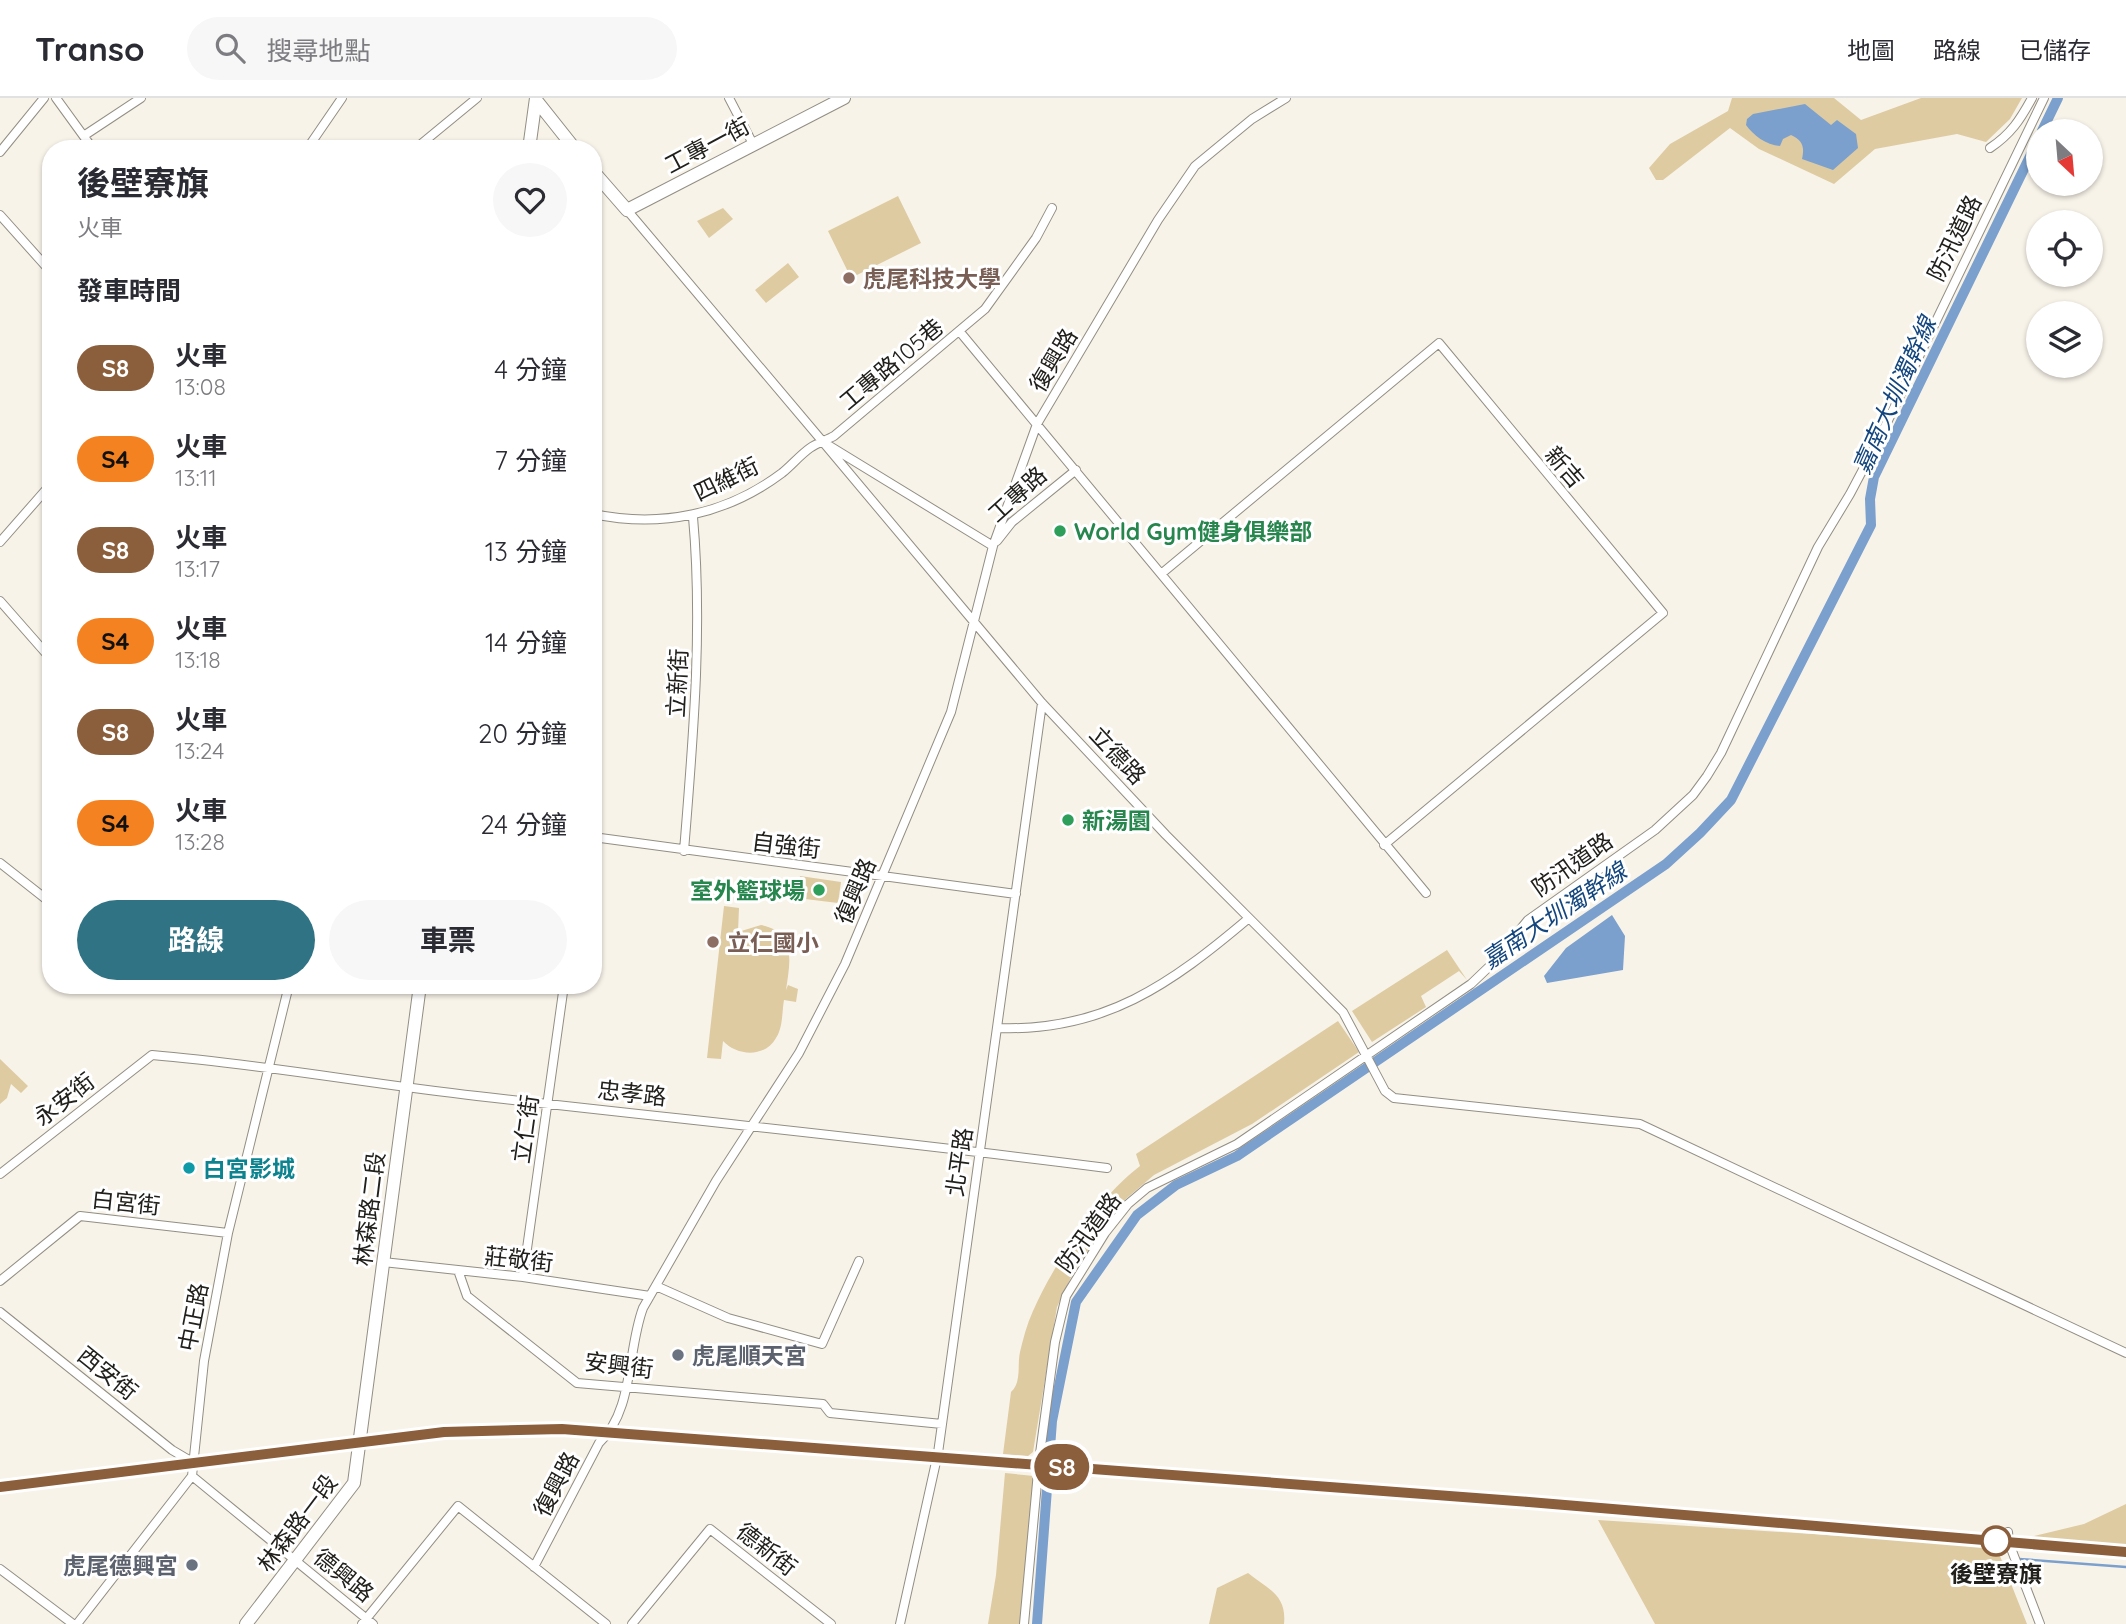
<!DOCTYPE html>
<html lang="zh-TW">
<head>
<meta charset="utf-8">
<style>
  :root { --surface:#fff; --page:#f7f7f7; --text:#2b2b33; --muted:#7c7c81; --line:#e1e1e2; --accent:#307384 }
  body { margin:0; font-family:Quicksand,"Noto Sans TC",sans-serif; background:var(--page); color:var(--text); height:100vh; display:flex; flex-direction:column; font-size:26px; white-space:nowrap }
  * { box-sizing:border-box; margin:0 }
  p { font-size:23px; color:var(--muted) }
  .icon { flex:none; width:38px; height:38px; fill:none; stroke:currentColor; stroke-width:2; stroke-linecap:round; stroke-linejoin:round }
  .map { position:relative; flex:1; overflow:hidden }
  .drawer { position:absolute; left:42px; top:42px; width:560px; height:854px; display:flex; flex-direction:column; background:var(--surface); border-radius:28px; box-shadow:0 2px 5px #0004 }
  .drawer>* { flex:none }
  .badge { padding:0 14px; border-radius:23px; font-size:24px; line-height:46px }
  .needle { width:46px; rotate:154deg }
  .fabs { position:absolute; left:2026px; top:21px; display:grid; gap:14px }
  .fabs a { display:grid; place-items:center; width:77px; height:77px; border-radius:50%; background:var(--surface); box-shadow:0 2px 5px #0004; font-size:35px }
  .map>.badge { position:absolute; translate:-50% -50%; box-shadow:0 0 0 4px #fff }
  h2 { padding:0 35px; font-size:26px; line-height:63px }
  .round { display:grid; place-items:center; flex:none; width:74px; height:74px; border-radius:37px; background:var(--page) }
  .overview { display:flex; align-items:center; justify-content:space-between; height:119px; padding:0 35px }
  h1 { font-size:33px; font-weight:700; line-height:52px }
  .primary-button { display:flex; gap:14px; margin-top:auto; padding:14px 35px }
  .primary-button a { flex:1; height:80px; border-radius:42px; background:var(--accent); color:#fff; font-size:28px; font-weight:700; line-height:80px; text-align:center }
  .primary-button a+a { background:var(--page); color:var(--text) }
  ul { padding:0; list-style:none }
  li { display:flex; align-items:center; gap:21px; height:91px; padding:0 35px }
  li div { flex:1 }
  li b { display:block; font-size:26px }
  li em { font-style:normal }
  li .badge { min-width:77px; font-weight:700; text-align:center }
  header { display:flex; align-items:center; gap:42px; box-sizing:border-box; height:98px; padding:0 35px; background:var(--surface); border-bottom:2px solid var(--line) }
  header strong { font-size:33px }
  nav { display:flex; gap:38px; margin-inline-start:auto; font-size:24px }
  .search { width:490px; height:63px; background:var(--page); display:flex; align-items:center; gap:18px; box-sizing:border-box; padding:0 24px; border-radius:38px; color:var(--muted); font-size:26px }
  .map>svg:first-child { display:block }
</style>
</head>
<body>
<header>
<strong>Transo</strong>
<div class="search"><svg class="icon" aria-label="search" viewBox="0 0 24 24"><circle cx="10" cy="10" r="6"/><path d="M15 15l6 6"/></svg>搜尋地點</div>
<nav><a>地圖</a><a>路線</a><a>已儲存</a></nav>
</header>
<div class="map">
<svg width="2126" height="1526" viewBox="0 0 2126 1526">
  <rect width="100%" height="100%" fill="#f8f3e9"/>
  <path fill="#decba1" d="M1732 0H1834L1861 22 1921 0H2022L2010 21 1986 44 1957 36 1875 51 1834 86 1759 51 1730 30 1663 82H1656L1649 70 1670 46 1728 13Z
    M898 98 921 145 851 180 828 133Z
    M723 110 733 121 709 140 697 123Z
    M788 165 799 179 766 205 755 192Z
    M800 778 841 784 838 805 797 800Z
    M724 808 739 810 738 834 761 827C797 834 790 865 786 892L788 887 798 891 796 904 784 902C782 913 783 930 776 940 765 960 737 958 723 943L721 961 707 960Z
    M1447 852 1467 882 1459 873 1456 875 1421 898 1426 909 1372 944 1352 913Z
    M1338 923 1359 954 1252 1026 1154 1077 1121 1105 1074 1173 1057 1209 1033 1354 1028 1358 1003 1356 1011 1294C1022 1284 1017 1267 1020 1254 1023 1241 1027 1226 1033 1213 1054 1165 1098 1100 1140 1068L1136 1056Z
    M0 961 28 988 21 995 11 986 7 1000 0 1006Z
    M1005 1375 1034 1378 1022 1513 1020 1526H988L996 1477Z
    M2126 1406V1449L2021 1441 2084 1426Z
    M1598 1422 1996 1448 2027 1526H1655Z
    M1248 1475C1268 1491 1287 1497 1284 1526H1209L1217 1490Z"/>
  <path fill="#7ba0cd" d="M1805 6 1831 27 1837 22 1856 36 1858 50 1833 72 1802 61C1805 48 1802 42 1791 37L1783 41 1780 48C1766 47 1753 37 1746 27L1747 21 1753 16Z
    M1612 817 1625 838 1623 872 1547 885 1544 878 1566 850Z"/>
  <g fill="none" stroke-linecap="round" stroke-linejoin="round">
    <path stroke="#7ba0cd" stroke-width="2.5" d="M2019 1461 2126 1469"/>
    <path stroke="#7ba0cd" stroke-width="10" d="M2042 33 2058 0
      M1037 1526 1052 1323 1076 1204 1137 1117 1176 1087 1237 1058 1666 766 1700 735 1731 702 1871 427 1870 401 1874 379 2039 40"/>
    <g stroke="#928e84" stroke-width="10">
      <path id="street" d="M56 0 93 51
        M729 0 753 46
        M85 37 141 0
        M1990 50C2011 36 2020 22 2032 0
        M307 51 342 0
        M415 51 477 0
        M0 54 44 0
        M627 112 823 344 993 448
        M0 117 51 174
        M960 234 1426 795
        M823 344 1042 605 1166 737 1343 914 1385 993 1394 1000 1640 1026 2126 1255
        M593 416C661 430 726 417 782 375 792 367 800 357 810 350 817 345 827 342 834 338L985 211 1036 140 1052 110
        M997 443 1012 424 1076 372
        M0 444 51 386
        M1161 476 1439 245 1663 515 1384 747
        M0 503 51 561
        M593 739 1016 796
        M684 753C693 641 703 531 693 419
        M0 765 51 805
        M998 930C1104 934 1171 886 1249 820
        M0 1076 152 957C261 966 369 986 477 998 687 1022 898 1043 1107 1070
        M383 1164 523 1179 650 1198
        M459 1175 467 1198 577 1285 823 1306 830 1315 942 1326
        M523 1179 564 887
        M0 1183 80 1118 228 1135
        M656 1188 728 1220 822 1246 859 1163
        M0 1214 172 1352 194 1365
        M1040 1356 1062 1358
        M192 1378 373 1526
        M2008 1434 2009 1445 2040 1526
        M534 1469 599 1345C634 1313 627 1252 643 1210L716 1083 799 955 845 866 951 614 993 448 1037 326 1158 122 1195 68 1252 21 1286 0
        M0 1471 73 1526
        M77 1526 192 1378 204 1263 228 1135 289 887
        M362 1526 458 1408 606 1526
        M632 1526 710 1431 831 1526
        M900 1526 938 1355 1042 605
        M1024 1526 1039 1363 1055 1244 1066 1198 1105 1135 1128 1106 1147 1090 1237 1046 1471 886 1493 865 1528 822 1655 732 1693 697 1707 678 1721 655 1818 449 1850 396 1878 343 2044 0"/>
    </g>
    <g stroke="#928e84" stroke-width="14">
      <path id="secondary" d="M536 2 575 51
        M529 51 536 0
        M593 73 627 112 844 0
        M246 1526 354 1385 420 887"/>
    </g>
    <use href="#street" stroke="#fff" stroke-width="8"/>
    <use href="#secondary" stroke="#fff" stroke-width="12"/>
    <path stroke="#4b4a44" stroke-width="2.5" stroke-dasharray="3.5 7" stroke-linecap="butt" d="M0 1389 444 1333 562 1331 1502 1402 2126 1454"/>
  </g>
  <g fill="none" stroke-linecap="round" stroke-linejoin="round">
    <g stroke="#fff" stroke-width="16">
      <path id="line" d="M0 1389 444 1334 562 1331 1529 1404 2126 1454"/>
    </g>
    <use href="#line" stroke="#8b5e3c" stroke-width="10"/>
  </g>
  <g fill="#8d6e63" stroke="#fff" stroke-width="2.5">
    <circle cx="849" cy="180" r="7"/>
    <circle cx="713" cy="844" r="7"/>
  </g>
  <g fill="#2e9e5b" stroke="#fff" stroke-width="2.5">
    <circle cx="1060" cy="433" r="7"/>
    <circle cx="1068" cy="722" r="7"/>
    <circle cx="819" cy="792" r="7"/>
  </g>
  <circle fill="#0f9aa8" stroke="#fff" stroke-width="2.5" cx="189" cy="1070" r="7"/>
  <g fill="#6b7280" stroke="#fff" stroke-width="2.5">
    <circle cx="678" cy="1257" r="7"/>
    <circle cx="192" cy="1467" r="7"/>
  </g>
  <circle fill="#fff" stroke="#8b5e3c" stroke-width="3.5" cx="1996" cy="1443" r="14"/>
  <g text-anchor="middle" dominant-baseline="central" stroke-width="6" stroke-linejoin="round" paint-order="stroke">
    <g font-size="23" fill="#21201c" stroke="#fff">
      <text transform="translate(707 47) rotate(-28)">工專一街</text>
      <text transform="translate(1954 140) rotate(-64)">防汛道路</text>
      <text transform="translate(1053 262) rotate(-59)">復興路</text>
      <text transform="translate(891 266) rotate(-40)">工專路105巷</text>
      <text transform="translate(1565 369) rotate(49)">新吉</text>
      <text transform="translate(726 381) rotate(-26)">四維街</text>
      <text transform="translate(1017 396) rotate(-42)">工專路</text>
      <text transform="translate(677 585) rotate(-87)">立新街</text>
      <text transform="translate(1118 657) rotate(47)">立德路</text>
      <text transform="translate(786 747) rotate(7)">自強街</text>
      <text transform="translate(1572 766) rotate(-35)">防汛道路</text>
      <text transform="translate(855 793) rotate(-67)">復興路</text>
      <text transform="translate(632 995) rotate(6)">忠孝路</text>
      <text transform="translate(64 1001) rotate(-38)">永安街</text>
      <text transform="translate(525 1031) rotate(-82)">立仁街</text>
      <text transform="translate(959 1064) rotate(-82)">北平路</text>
      <text transform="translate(126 1104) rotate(6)">白宮街</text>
      <text transform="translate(369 1111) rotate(-83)">林森路二段</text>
      <text transform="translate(1088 1134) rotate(-54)">防汛道路</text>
      <text transform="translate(519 1161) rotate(6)">莊敬街</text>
      <text transform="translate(193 1219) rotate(-79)">中正路</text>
      <text transform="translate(619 1267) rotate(7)">安興街</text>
      <text transform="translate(108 1275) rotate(39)">西安街</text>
      <text transform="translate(556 1386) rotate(-62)">復興路</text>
      <text transform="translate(297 1425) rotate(-53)">林森路一段</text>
      <text transform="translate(767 1451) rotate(38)">德新街</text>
      <text transform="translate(344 1477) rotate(39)">德興路</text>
    </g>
    <g font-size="23" font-weight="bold" fill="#785e54" stroke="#fff" text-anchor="start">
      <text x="863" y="180">虎尾科技大學</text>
      <text x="727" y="844">立仁國小</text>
    </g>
    <g font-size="23" font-weight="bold" fill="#27864d" stroke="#fff" text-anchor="start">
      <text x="1074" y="433">World Gym健身俱樂部</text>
      <text x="1082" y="722">新湯園</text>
      <text x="805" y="792" text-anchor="end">室外籃球場</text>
    </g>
    <g font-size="23" font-weight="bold" fill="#0d838f" stroke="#fff" text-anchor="start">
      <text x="203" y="1070">白宮影城</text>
    </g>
    <g font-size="23" font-weight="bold" fill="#5b616d" stroke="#fff" text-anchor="start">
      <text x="692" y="1257">虎尾順天宮</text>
      <text x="178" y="1467" text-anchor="end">虎尾德興宮</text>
    </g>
    <g font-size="23" font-weight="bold" fill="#21201c" stroke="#fff">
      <text x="1996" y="1475">後壁寮旗</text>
    </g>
    <g font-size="24" font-style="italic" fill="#13467e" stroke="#fff">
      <text transform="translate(1894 297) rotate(-66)">嘉南大圳濁幹線</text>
      <text transform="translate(1554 817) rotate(-34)">嘉南大圳濁幹線</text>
    </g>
  </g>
</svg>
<div class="fabs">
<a><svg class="needle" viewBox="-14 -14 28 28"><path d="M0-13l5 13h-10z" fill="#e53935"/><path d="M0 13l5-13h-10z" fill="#7c7c81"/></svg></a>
<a><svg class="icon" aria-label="locate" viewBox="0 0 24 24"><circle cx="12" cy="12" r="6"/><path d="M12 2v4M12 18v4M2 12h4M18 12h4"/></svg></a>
<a><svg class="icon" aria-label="layers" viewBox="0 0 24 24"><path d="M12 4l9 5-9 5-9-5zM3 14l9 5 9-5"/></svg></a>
</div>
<b class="badge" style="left:1062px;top:1369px;background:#8b5e3c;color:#fff">S8</b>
<section class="drawer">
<div class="overview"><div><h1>後壁寮旗</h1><p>火車</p></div><a class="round"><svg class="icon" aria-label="heart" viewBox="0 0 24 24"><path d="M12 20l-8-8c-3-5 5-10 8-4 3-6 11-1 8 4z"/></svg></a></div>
<h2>發車時間</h2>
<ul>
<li><span class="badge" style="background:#8b5e3c;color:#fff">S8</span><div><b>火車</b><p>13:08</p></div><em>4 分鐘</em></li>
<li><span class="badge" style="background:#f58220;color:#111">S4</span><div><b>火車</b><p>13:11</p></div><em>7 分鐘</em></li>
<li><span class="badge" style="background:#8b5e3c;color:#fff">S8</span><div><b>火車</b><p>13:17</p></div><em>13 分鐘</em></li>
<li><span class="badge" style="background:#f58220;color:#111">S4</span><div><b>火車</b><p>13:18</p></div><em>14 分鐘</em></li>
<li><span class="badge" style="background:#8b5e3c;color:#fff">S8</span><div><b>火車</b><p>13:24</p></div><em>20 分鐘</em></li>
<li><span class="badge" style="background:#f58220;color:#111">S4</span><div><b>火車</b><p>13:28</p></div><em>24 分鐘</em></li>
</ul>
<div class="primary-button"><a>路線</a><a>車票</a></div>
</section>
</div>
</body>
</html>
